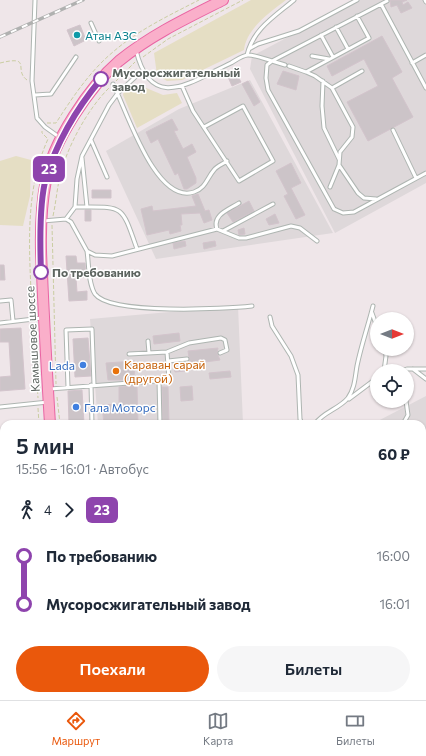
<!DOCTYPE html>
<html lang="ru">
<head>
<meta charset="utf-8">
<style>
  :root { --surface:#fff; --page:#f6f6f7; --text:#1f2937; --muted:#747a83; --line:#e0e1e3; --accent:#ea580c }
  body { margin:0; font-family:Commissioner,sans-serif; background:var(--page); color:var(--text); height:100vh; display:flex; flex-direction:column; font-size:15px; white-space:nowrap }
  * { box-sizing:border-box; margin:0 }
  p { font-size:13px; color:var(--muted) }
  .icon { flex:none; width:22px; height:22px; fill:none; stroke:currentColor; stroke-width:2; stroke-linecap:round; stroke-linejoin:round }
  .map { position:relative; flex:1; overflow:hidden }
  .side { position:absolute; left:0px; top:420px; width:426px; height:280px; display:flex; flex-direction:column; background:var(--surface); border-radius:12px 12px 0 0; box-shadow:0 1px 3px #0004 }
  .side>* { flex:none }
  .badge { padding:0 8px; border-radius:6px; font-size:14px; line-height:26px }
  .needle { width:26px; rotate:90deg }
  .buttons { position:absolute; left:370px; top:312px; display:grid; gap:8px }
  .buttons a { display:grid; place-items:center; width:44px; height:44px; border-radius:50%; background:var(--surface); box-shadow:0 1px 3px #0004; font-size:20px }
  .map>.badge { position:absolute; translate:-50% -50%; box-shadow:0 0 0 2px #fff }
  .legs { display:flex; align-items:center; gap:6px; height:44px; padding:0 16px; font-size:13px }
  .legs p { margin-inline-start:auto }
  .headline { display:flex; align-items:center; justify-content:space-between; height:68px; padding:0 16px }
  h1 { font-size:22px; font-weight:600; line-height:30px }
  .action { display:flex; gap:8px; margin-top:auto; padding:8px 16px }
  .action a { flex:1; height:46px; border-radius:24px; background:var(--accent); color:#fff; font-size:16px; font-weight:600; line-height:46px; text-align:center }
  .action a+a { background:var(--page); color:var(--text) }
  ul { padding:0 16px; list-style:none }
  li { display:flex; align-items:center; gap:14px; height:48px; font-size:15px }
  li i { display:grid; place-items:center; width:6px; height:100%; margin:0 5px; background:currentColor }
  li i::after { content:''; width:10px; height:10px; margin:-5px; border:3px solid; border-radius:50%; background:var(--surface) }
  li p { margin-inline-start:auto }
  li:first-child i { background:linear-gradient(#0000 50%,currentColor 0) }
  li:last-child i { background:linear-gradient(currentColor 50%,#0000 0) }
  .tabs { display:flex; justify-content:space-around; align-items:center; height:56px; border-top:1px solid var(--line); background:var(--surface); font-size:11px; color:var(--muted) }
  .tabs a { display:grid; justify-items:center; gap:2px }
  .tabs .current { color:var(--accent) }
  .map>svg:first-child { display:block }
</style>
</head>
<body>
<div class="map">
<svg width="426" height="700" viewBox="0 0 426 700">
  <rect width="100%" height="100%" fill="#efe6e9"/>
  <path fill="#ded8da" d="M358 0H426V183L335 233 250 69 252 56Z
    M250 80 333 233 156 259 106 151 179 109Z
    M238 306 243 424H98L90 319Z
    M426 396V520L422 522V424H372Z
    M426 637V691L422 679V640Z"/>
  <path fill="#e5dec4" d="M251 0H286C270 12 246 29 244 50L182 80 167 81 157 75 154 53Z
    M139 85 163 95 177 93 182 103 137 128 123 95C124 88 132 86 139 85Z
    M16 156 31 160 30 196 23 226 0 225V161Z
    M226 696H307L308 700H216Z"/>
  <path fill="#ccc4c8" stroke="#d3c4cc" d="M390 0H407L402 2 403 5 408 2 412 8 401 13 397 5 391 7Z
    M80 25 86 40 74 46 67 30Z
    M382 36 402 72 392 78 413 117 368 141 347 102 378 86 364 59 332 76 327 66Z
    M283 71 299 76 296 90 277 84Z
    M236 73 241 82 232 86 228 77Z
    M248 81 260 102 254 106 242 84Z
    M172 119 178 130 174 131 183 149 192 144 196 152 187 157 196 178V183L187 189H184L178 173 175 175 158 139 151 143 146 132Z
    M291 163 301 183 291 188 305 215 296 219 284 196 288 194 276 171Z
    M92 190H111V198H92Z
    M198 194 205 211 209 210 212 220 204 223 200 213 181 214 182 225H180L181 231 170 234 169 230 147 235 141 209 152 206 153 211 196 206 192 196Z
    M249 201 254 211 233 222 227 213Z
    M85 210H91V221H85Z
    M275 214 279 223 269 225 266 219Z
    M244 228 245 234 239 235 238 230Z
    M185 241 186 246 174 249 173 243Z
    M215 241 216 246 204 249 203 243Z
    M66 256H76L77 263H85L86 277 76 278 77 292 87 291V300L69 301Z
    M0 265H4L5 280H0Z
    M21 328 25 389 0 391V377L11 376 9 342H0V329Z
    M179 333 180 341 154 344 153 336Z
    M88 338 91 376 75 377 73 339Z
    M218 348 217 353 220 360 190 364 188 351Z
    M135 361 134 380H108L106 363Z
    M184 365 185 371 175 372 174 366Z
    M230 371 231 377 210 379 209 373Z
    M134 386V387H137L138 424H104L102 405 119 404V387Z
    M192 386 193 400 181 401 180 387Z
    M162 387H168L169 424H163Z
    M82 390 84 424H69L68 391Z"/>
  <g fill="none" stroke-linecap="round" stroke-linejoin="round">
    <g stroke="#aeb5b1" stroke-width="5">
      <path id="lane" d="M35 0 32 81 37 118 45 127 59 137
        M425 0 426 2
        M381 4 426 88
        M91 23 99 41
        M336 27 348 49
        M321 35 333 57
        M249 49 258 44 299 31 357 0
        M136 50C151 114 192 81 231 63 236 60 243 55 248 55 255 55 265 59 272 61L387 1
        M247 55C253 29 275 16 294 0
        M312 56 329 59
        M412 63 426 55
        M285 65 272 61 267 65 266 78 268 90 334 209 343 213 354 212 426 173
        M289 66 306 72 369 38 357 16
        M306 72 315 76 332 88 353 127 352 137 340 152 339 165 358 193 364 198 376 199
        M323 81 322 106 324 128 339 159
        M113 84C126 108 155 205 194 192 206 188 207 178 214 170 217 166 223 164 227 161
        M182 86 193 111 239 181 273 161 243 106 204 127
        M332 88 362 71
        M35 95 51 94 76 57
        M393 130 416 178
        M91 140 107 177
        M82 158 87 207
        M330 187 339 165
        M75 207C124 207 121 203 137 249
        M66 219 75 207 77 179 82 156 109 105 118 93 143 70
        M43 221 66 219 71 222 87 251 95 255 112 256 217 229 239 238H246L291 226 300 228 317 241
        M217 229C212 215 228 210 239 203
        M223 231 273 204
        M87 251C89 264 88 283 95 294 110 315 226 309 252 306
        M0 301 11 300 13 321
        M372 313 377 327
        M270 317 272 326 291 356 298 375 300 419 302 424
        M0 323 42 318
        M148 341 149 353
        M129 354 167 352 189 343 221 338 225 340 227 350 220 353
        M168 361 187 359
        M413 369 426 379
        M384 371 386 356 385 349
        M402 371 407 369H426
        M159 380 160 424
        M91 385 92 424
        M68 387 66 330 92 329 94 385
        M50 389 169 380 167 352
        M349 399 377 378
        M0 407 48 402
        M315 424C323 412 339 409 348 398 355 388 355 377 357 366 361 346 368 326 373 306
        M403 424 408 415 406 401
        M0 481H4
        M422 508 426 506
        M422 529 426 527
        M422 558 426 564
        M422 658 426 665
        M422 690 425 700
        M53 696V700
        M147 696 149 700
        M200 700 207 696
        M375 700 381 696"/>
    </g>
    <g stroke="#ea64a3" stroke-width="12">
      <path id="primary" d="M50 424C47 374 44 324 42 273 40 242 40 211 46 180 52 142 90 86 119 61 151 35 187 18 223 0
        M78 696 79 700
        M102 696V700"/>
    </g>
    <path stroke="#cacda2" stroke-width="1" stroke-dasharray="4 2" stroke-linecap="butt" d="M143 57 168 39 243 0
      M0 63C33 55 13 70 27 80
      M116 81 135 62
      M47 123H56C72 98 90 71 113 52 138 30 170 15 199 0
      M53 216C56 202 57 189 60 176 67 147 88 108 110 87
      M52 225 56 384
      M32 315C30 256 23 194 48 139L42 133V131
      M33 324 38 398
      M57 397 60 424
      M38 408 39 424
      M112 696 113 700"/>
    <use href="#lane" stroke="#fff" stroke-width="3"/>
    <use href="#primary" stroke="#faafca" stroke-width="10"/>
    <g stroke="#b0b1b0" stroke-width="3.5">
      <path id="rail" d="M0 37 83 0"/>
    </g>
    <use href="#rail" stroke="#fff" stroke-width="2" stroke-dasharray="6" stroke-linecap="butt"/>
  </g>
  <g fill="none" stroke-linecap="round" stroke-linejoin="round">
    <g stroke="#fff" stroke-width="9">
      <path id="line-1" d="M41 272C40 245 39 203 46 178 57 141 77 108 101 79"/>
    </g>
    <use href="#line-1" stroke="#8e44ad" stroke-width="6"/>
  </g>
  <circle fill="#0f9aa8" stroke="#fff" stroke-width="1.5" cx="77" cy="35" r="4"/>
  <g fill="#fff" stroke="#8e44ad" stroke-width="2">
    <circle cx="101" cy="79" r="7"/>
    <circle cx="41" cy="272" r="7"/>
  </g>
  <g fill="#3f7fe0" stroke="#fff" stroke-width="1.5">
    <circle cx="83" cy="365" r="4"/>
    <circle cx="76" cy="407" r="4"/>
  </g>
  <circle fill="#e8710a" stroke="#fff" stroke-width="1.5" cx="116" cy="371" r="4"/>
  <g text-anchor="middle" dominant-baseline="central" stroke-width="3" stroke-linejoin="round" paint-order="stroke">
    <g font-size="12" fill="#0d838f" stroke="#fff" text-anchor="start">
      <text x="85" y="35">Атан АЗС</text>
    </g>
    <g font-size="12" font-weight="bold" fill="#5d6560" stroke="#fff" text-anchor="start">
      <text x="112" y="72">Мусоросжигательный<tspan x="112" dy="14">завод</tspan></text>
      <text x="52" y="272">По требованию</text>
    </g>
    <g font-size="12" fill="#5d6560" stroke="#fff">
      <text transform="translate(32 339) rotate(-93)">Камышовое шоссе</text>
    </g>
    <g font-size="12" fill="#c56008" stroke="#fff" text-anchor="start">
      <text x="124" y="364">Караван сарай<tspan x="124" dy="14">(другой)</tspan></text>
    </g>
    <g font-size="12" fill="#366cbe" stroke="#fff" text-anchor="end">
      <text x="75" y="365">Lada</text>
      <text x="84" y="407" text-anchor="start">Гала Моторс</text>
    </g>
  </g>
</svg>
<div class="buttons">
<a><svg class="needle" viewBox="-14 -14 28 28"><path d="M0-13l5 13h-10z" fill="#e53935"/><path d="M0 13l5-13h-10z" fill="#747a83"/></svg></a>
<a><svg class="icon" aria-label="locate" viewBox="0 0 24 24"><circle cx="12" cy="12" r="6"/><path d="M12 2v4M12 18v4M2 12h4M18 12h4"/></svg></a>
</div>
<b class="badge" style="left:49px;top:169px;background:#8e44ad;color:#fff">23</b>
<section class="side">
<div class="headline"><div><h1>5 мин</h1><p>15:56 – 16:01 · Автобус</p></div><b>60 ₽</b></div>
<div class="legs"><svg class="icon" aria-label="walk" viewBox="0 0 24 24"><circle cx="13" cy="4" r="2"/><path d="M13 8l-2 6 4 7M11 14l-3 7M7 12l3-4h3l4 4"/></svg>4<svg class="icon" aria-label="forward" viewBox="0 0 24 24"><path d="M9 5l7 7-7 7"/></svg><b class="badge" style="background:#8e44ad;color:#fff">23</b></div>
<ul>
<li><i style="color:#8e44ad"></i><b>По требованию</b><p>16:00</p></li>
<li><i style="color:#8e44ad"></i><b>Мусоросжигательный завод</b><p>16:01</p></li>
</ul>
<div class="action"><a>Поехали</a><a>Билеты</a></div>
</section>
</div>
<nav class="tabs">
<a class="current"><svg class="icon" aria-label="directions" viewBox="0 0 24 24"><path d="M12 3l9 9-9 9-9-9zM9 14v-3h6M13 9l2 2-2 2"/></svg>Маршрут</a>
<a><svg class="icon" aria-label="map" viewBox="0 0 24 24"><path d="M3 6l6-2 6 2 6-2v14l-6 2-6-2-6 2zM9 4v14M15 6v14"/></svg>Карта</a>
<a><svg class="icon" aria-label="tickets" viewBox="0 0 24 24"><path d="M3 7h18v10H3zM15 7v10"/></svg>Билеты</a>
</nav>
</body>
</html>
